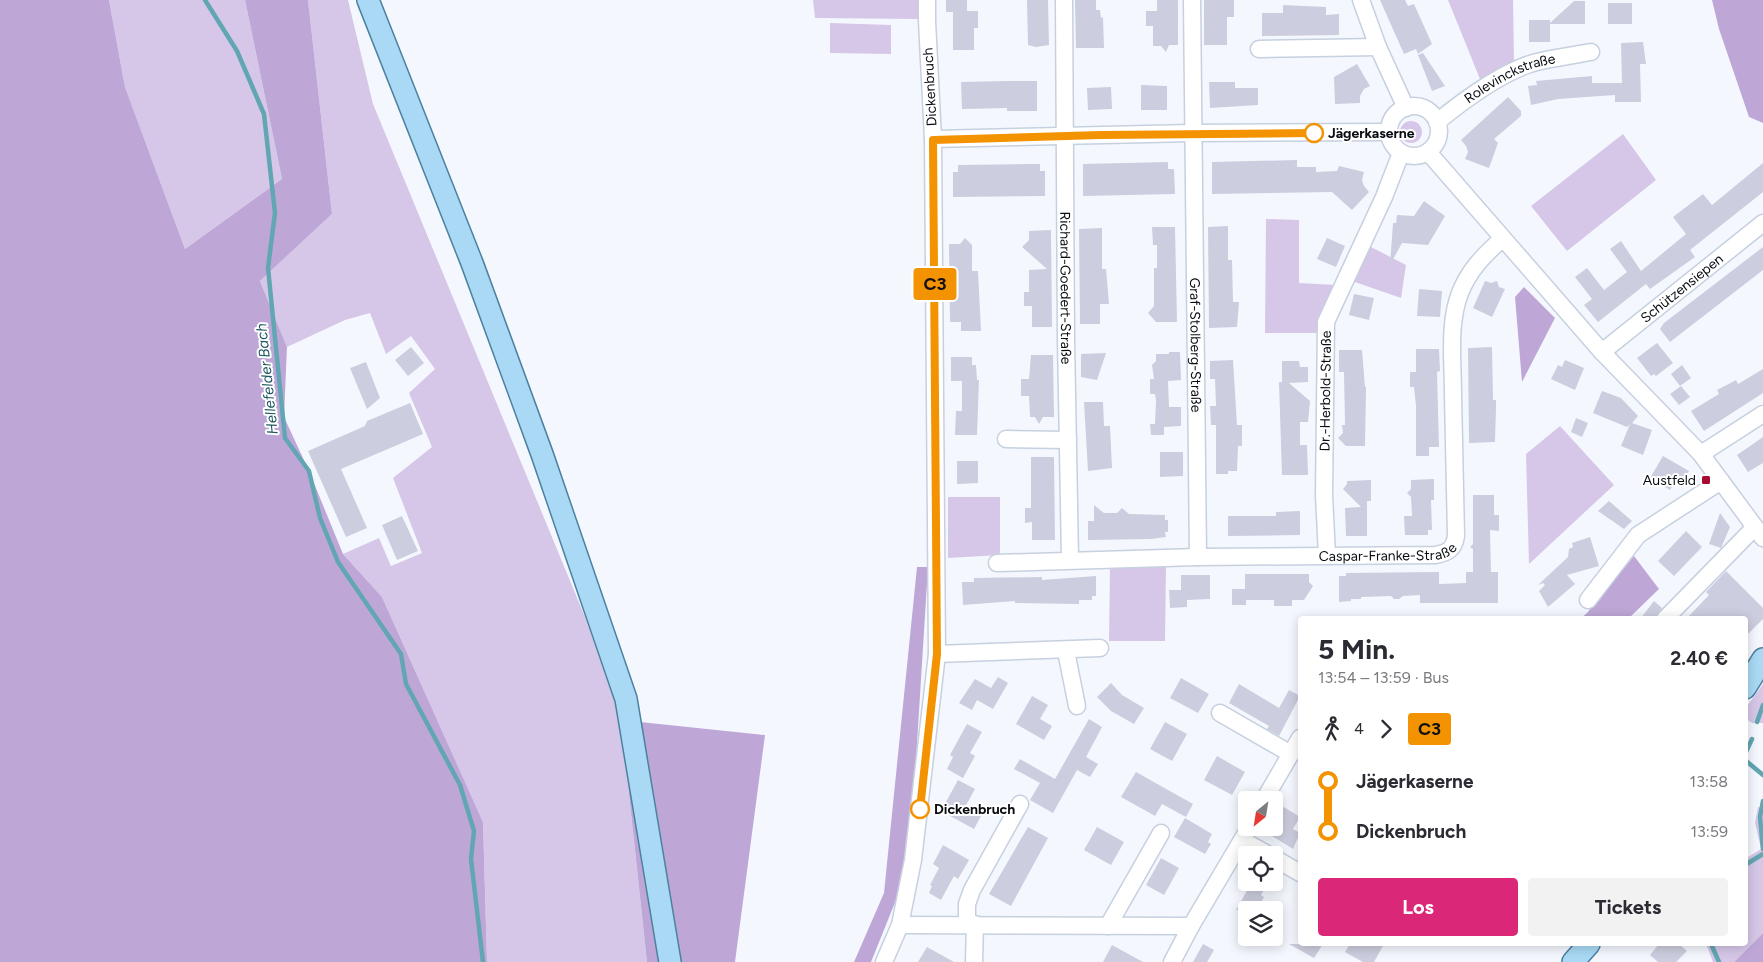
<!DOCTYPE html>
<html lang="de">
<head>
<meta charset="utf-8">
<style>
  :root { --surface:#fff; --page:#f2f2f3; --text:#2b2b33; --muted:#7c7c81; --accent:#db2777 }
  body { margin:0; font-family:Figtree,sans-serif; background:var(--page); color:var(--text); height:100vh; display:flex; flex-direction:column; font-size:19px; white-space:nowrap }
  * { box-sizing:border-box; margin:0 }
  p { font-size:16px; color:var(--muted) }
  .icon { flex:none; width:28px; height:28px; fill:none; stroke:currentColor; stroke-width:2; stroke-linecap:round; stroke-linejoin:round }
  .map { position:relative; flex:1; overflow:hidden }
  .sheet { position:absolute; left:1298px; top:616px; width:450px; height:330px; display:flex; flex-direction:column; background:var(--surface); border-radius:5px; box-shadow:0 2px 12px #0003 }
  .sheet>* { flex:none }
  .badge { padding:0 10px; border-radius:4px; font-size:18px; line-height:32px }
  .needle { width:32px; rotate:210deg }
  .tools { position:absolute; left:1238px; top:791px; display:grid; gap:10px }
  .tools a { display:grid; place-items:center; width:45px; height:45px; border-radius:5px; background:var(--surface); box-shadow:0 2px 12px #0003; font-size:25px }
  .map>.badge { position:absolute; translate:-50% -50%; box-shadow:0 0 0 2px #fff }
  .legs { display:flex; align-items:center; gap:8px; height:55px; padding:0 20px; font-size:16px }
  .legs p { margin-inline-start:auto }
  .overview { display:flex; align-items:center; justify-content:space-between; height:85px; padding:0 20px }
  h1 { font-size:28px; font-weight:700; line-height:38px }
  .cta { display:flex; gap:10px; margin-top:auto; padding:10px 20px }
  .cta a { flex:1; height:58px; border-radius:5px; background:var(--accent); color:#fff; font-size:20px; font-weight:700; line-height:58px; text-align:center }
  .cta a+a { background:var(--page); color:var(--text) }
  ul { padding:0 20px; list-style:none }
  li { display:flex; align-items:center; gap:18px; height:50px; font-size:19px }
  li i { display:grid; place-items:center; width:8px; height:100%; margin:0 6px; background:currentColor }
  li i::after { content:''; width:12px; height:12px; margin:-6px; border:4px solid; border-radius:50%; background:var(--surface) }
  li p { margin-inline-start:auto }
  li:first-child i { background:linear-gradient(#0000 50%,currentColor 0) }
  li:last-child i { background:linear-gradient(currentColor 50%,#0000 0) }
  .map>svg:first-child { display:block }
</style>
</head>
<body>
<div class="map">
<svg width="1763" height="962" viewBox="0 0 1763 962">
  <rect width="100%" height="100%" fill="#f4f8fe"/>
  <path fill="#d6c7e8" d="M109 0H245L282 179 185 249 125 87Z
    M308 0H348L373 104 585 617 621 720 647 962H487L483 822 382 597 343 554 379 538 391 566 422 553 393 478 432 447 409 393 435 369 411 336 386 354 370 313 345 320 287 347 260 281 332 214Z
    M813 0H918V19L815 18Z
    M1448 0H1513L1514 64 1482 84Z
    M830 23 891 25V54L830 53Z
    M1400 132a11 11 0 1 1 22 0a11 11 0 1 1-22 0Z
    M1623 134 1656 180 1567 251 1531 206Z
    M1266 219 1299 220V283L1336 285 1320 320 1317 333H1265Z
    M1369 246 1406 265 1401 298 1352 281Z
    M1560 426 1614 485 1529 564 1526 454Z
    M948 497H1000V555L948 558Z
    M1166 565 1165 641H1109L1110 567Z
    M1763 684V723H1752L1745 718V709Z
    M1758 807 1763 808V933L1734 962H1713L1706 944H1745V859L1761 849 1755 823Z"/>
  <path fill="#bea7d7" d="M0 0H109L125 87 185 249 282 179 245 0H308L332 214 260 281 287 347 284 417 309 471 343 554 382 597 483 822 487 962H0Z
    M1712 0H1763V123L1749 117 1719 29Z
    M1524 287 1555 318 1522 382 1515 297Z
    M1634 556 1659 589 1628 619H1580L1587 613Z
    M917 567H928L913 808 907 854 898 895 871 962H854L884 893Z
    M621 720 765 735 735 962H647Z
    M1763 933V962H1734Z"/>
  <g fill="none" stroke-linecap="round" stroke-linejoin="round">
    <path stroke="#62a6b3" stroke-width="4.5" d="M205 0 237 51 264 114 275 213 268 268 285 438 309 471 320 518 338 562 401 654 406 684 460 785 474 831 471 859 483 962
      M1757 722 1763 705
      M1745 754 1752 739
      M1745 760 1763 775
      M1763 801 1760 817 1763 849
      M1745 865 1763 854
      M1711 944 1719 962"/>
  </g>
  <path fill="#cccdde" d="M946 0H967V11H978V28H974V50H953V12H946Z
    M1027 0H1048L1049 45 1036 47 1028 45Z
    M1075 0H1096V10H1100L1101 18 1103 17 1104 48H1076Z
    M1157 0H1178V45H1169L1166 52 1161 46H1153V26H1146V11H1157Z
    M1204 0H1234V17H1227V45H1204Z
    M1380 0H1405L1408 6 1414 4 1432 44 1418 54 1416 49 1404 54Z
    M1574 1H1585V24H1550V42H1529V20H1550V23Z
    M1608 3H1632V24H1608Z
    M1283 5 1326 7V15L1339 14V35L1262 36V13H1283Z
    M1643 42 1646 64H1640L1641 102H1615V95L1558 99 1531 105 1528 86 1537 85 1536 81 1592 76V83H1622L1621 43Z
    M1423 53 1445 86 1432 91 1418 55Z
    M1357 64 1370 86 1364 89 1360 96V103L1335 104 1334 77Z
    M1007 81H1037V111H1007V108L962 109 961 82Z
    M1209 82H1235V88H1258V105L1210 108Z
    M1141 85 1167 86V110H1141Z
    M1111 87 1112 109 1088 110 1087 88Z
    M1508 97 1521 111V116L1494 139 1498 143 1489 168 1465 159 1468 152 1466 146 1461 140Z
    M1297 160V167H1316V172L1337 171 1339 166 1364 172 1362 180 1364 186 1369 192 1352 210 1332 192 1212 194V162Z
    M1168 162V169H1174L1175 194 1083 196V164Z
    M1763 163V192L1690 250 1695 257 1650 289 1646 284 1598 322 1584 305 1592 299 1575 277 1587 268 1604 290 1627 272 1610 249 1621 241 1641 271 1686 234 1673 217 1703 194 1712 205Z
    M1029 164H1040V171H1045V196L953 197V172H958V165Z
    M1424 201 1445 216 1428 245 1402 243 1390 265 1393 223H1396L1397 215 1414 216Z
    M1228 226V260H1232L1233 302H1239L1237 327 1209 328 1208 227Z
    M1152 227H1175L1177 322H1156L1148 313 1154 306V268H1157V245H1153Z
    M1102 228V269H1106L1109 304H1100V324H1080L1079 229Z
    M1051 230 1052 327H1032V306H1024V292H1029V270L1047 269 1022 247 1029 240V231Z
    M965 238 972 245V271H978L981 331H961V322H950L949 244H960Z
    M1327 238 1345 246 1336 267 1317 259Z
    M1763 247V270L1670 342 1660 329 1664 323Z
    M1485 281 1491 283 1497 281 1499 287 1505 289 1492 317 1473 308Z
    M1419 289 1442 291 1440 317 1417 316Z
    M1354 294 1374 298 1369 320 1349 315Z
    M1657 343 1673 363 1656 376 1654 374 1651 376 1637 358Z
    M411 347 424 363 408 376 395 360Z
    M1492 347 1493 400H1496V407L1495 442 1469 443 1468 348Z
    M1416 349H1439L1440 371 1437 372 1439 447H1429V456H1416V406L1414 387H1410V372H1416Z
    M1339 350H1362L1365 387H1366L1365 446H1346L1338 438 1343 433 1342 425H1345L1344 372H1339Z
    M1169 352H1180L1181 380 1168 381 1169 407H1181V426L1164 427V435H1151L1150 424H1155L1156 401 1155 394H1150V379H1154L1152 365 1156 361V354H1169Z
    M1106 353 1097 380 1081 377V354Z
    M1031 355H1053L1054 417H1043L1039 424 1035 417H1030L1029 396H1021V379H1029Z
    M951 357H972V365H976L977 380H979L977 435H955L956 411H962V381H951Z
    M1233 360 1237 425H1242V446H1238L1237 471H1228V474H1216V425H1211L1210 406H1216L1215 379H1210V361Z
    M1565 360 1584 368 1575 390 1551 379 1558 365 1562 367Z
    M1282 361H1299L1300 367H1308V382L1289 383 1310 401 1308 422H1300V445H1307L1308 475H1282L1279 382H1282Z
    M366 362 380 398 367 409 350 368Z
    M1682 365 1691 378 1680 386 1671 374Z
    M1763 369V393L1704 431 1691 411 1719 394 1717 390 1736 380 1738 384Z
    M1681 386 1690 397 1679 405 1670 394Z
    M1602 391 1621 398 1638 416 1632 423 1652 430 1643 455 1621 446 1630 424 1627 427 1593 413Z
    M1084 402H1103L1104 426H1110L1112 468 1088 471Z
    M410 403 423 434 341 469 367 528 346 537 308 451 365 426 367 421Z
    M1576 418 1588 423 1582 437 1571 432Z
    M1763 437V463L1748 472 1737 455Z
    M1160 452H1183V476L1160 477Z
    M1663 456 1689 471 1682 483 1676 480 1670 490 1650 478Z
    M1031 457H1054L1055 540H1032V522L1025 523V508H1031Z
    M957 461H978V483L957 484Z
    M1434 479V500H1431L1432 530H1428V535H1405L1404 516H1412L1411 497 1407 493 1411 489V480Z
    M1371 480V501H1367V536H1346L1345 508 1361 507 1343 489 1347 484V481Z
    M1473 495H1494V515H1499V531L1490 530 1491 572H1498V603H1420V595L1403 596 1399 599H1394L1391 596 1361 597V599H1351V601L1339 602V576H1346V573L1439 572V584L1466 583V572H1473V549L1470 547 1473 544Z
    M1609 501 1632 521 1624 529 1598 511Z
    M1094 505 1104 513H1117L1122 508 1129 514 1165 515V520H1168V532H1165L1166 537 1151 539 1088 540V521H1094Z
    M1300 511V535L1228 536V516H1276V512Z
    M1720 513 1730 527 1721 548 1709 544Z
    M402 516 418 551 397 560 382 525Z
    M1686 531 1702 547 1674 576 1658 561Z
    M1590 537 1599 566 1567 575 1575 584 1548 607 1539 591 1545 585 1543 583 1538 585 1568 557 1569 549 1573 547 1572 543Z
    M1726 571 1763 608V619L1745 637V619H1686L1709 595 1706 592Z
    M1245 574H1309V582L1313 586 1304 600H1292V606H1274V600H1246V605H1232V589H1245Z
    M1181 575H1210V599L1187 600V607L1170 608 1169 590H1181Z
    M1096 576V596H1092V600H1079V604L1015 603V601L963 605 962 582H974V578L1042 577V580Z
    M1654 601 1662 608 1655 619H1640Z
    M998 677 1008 683 993 709 977 700 972 710 959 703 975 679 991 688Z
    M1181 678 1209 694 1198 713 1170 698Z
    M1111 683 1122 695 1144 708 1134 724 1111 711 1097 697Z
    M1239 684 1279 708 1289 690 1300 696 1279 736 1267 729 1269 726 1229 703Z
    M1032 696 1048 705 1040 719 1052 726 1044 740 1016 724Z
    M1089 719 1102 727 1086 757 1098 764 1090 777 1077 770 1053 813 1030 800 1040 783 1014 769 1020 759 1055 779Z
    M1165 722 1187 734 1172 761 1150 749Z
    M967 724 982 732 970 753 975 756 963 778 947 769 953 757 950 755Z
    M1217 756 1245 772 1232 795 1204 780Z
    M1136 772 1193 804 1186 817 1162 804 1155 816 1121 797Z
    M958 780 975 789 965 807 981 816 974 829 941 811Z
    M1282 806 1300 817 1293 829 1300 833 1293 849 1267 833 1270 828H1274V821Z
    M1185 818 1212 834 1208 842 1211 844 1205 854 1174 837Z
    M1028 827 1048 838 1011 906 989 894Z
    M1097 827 1124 842 1111 865 1084 850Z
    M943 845 969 860 958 879 954 876 941 900 929 893 932 886 930 885 939 868 933 864Z
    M1161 858 1179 868 1164 895 1146 885Z
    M1252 882H1268L1261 895 1264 897 1257 910H1236Z
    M1203 944 1214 950 1207 962H1193Z
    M1289 944H1323L1314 958Z
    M1350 944H1384L1374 962H1363L1345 952Z
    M1659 944H1679L1687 951 1676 962H1658L1650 955Z
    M1112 945 1143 962H1103Z
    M927 947 954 962H918Z"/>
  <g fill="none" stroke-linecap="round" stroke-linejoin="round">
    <g stroke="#c6d0df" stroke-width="19">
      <g id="minor">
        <path id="s1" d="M1064 0 1066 340 1070 559"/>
        <path id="s2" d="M1192 0 1198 557"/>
        <path d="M1361 0 1378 47 1406 108"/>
        <path d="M1259 49 1378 47"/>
        <circle cx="1414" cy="131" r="25"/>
        <path id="s3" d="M1437 122C1464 100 1507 68 1541 61 1558 57 1575 55 1591 52"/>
        <path d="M933 139 1192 133 1389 132"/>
        <path d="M1428 152 1602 352 1701 454 1763 538"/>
        <path id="s4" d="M1602 352 1763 223"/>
        <path d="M1006 439 1068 440"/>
        <path d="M1701 454 1763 414"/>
        <path id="s5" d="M1327 555 1324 495 1326 322 1384 197 1401 153"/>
        <path id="s6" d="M997 563 1198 557 1435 555C1448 553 1454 549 1456 536 1455 489 1454 442 1453 395 1453 362 1448 324 1460 293 1469 270 1484 255 1502 239"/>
        <path d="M1588 600 1638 535 1721 481"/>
        <path d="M1665 619 1755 527"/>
        <path d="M1066 651 1077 706"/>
        <path d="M937 654 1100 648"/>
        <path d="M1220 713 1291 754"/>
        <path d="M1264 800 1300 738"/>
        <path d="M1242 840 1269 855"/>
        <path d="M1274 858 1300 873"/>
        <path d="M967 923V904L972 890 1020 804"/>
        <path d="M900 925 1191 926 1249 828"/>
        <path d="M1108 926 1161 833"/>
        <path d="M884 962 900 925 913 860 937 654 933 139 927 21V0"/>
        <path d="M974 962 975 924"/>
        <path d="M1172 962 1191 926"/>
      </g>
    </g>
    <g stroke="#4c81a0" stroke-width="24">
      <path id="major" d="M368 0 472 263 542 454 626 699 670 962
        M1745 688 1763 659
        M1573 962 1589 944"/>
    </g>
    <use href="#minor" stroke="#fff" stroke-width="16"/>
    <use href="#major" stroke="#a9d9f4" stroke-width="21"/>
  </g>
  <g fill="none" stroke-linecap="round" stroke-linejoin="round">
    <g stroke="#fff" stroke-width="11">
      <path id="line-1" d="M920 809 937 654 933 140 1101 135 1314 133"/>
    </g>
    <use href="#line-1" stroke="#f49301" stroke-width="8"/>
  </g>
  <g fill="#fff" stroke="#f49301" stroke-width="2.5">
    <circle cx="1314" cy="133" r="9"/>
    <circle cx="920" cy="809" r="9"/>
  </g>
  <rect fill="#a60b31" stroke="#fff" stroke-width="2" x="1701" y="475" width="10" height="10" rx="2.5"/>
  <g text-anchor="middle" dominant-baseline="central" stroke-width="4" stroke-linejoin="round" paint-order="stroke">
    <g font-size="14" fill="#090c11" stroke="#fff">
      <text stroke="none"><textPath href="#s3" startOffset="86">Rolevinckstraße</textPath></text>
      <text transform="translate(930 87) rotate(-93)">Dickenbruch</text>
      <text stroke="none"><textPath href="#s1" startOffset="288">Richard-Goedert-Straße</textPath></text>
      <text stroke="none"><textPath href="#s4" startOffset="102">Schützensiepen</textPath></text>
      <text stroke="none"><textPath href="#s2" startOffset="345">Graf-Stolberg-Straße</textPath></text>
      <text stroke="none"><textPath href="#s5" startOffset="164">Dr.-Herbold-Straße</textPath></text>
      <text stroke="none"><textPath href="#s6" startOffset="391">Caspar-Franke-Straße</textPath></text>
    </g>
    <g font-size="14" font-weight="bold" fill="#090c11" stroke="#fff" text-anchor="start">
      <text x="1328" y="133">Jägerkaserne</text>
      <text x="934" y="809">Dickenbruch</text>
    </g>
    <g font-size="14" fill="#090c11" stroke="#fff" text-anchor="end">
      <text x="1696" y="480">Austfeld</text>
    </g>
    <g font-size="15" font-style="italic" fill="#1d5761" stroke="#fff">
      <text transform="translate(267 379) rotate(-96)">Hellefelder Bach</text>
    </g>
  </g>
</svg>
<div class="tools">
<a><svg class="needle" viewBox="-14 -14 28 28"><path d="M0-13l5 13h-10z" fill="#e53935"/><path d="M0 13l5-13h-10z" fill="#7c7c81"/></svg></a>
<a><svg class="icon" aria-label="locate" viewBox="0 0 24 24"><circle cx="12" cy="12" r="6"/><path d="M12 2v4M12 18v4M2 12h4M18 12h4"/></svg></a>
<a><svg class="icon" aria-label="layers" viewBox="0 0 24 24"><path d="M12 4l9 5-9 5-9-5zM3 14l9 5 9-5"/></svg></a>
</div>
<b class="badge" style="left:935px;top:284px;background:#f49301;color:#111">C3</b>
<section class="sheet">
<div class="overview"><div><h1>5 Min.</h1><p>13:54 – 13:59 · Bus</p></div><b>2.40 €</b></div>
<div class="legs"><svg class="icon" aria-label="walk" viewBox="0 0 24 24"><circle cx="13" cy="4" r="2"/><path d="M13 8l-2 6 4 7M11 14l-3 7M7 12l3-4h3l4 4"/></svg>4<svg class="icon" aria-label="forward" viewBox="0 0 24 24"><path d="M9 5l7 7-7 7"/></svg><b class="badge" style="background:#f49301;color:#111">C3</b></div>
<ul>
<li><i style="color:#f49301"></i><b>Jägerkaserne</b><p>13:58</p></li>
<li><i style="color:#f49301"></i><b>Dickenbruch</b><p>13:59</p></li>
</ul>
<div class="cta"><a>Los</a><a>Tickets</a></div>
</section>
</div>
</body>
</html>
